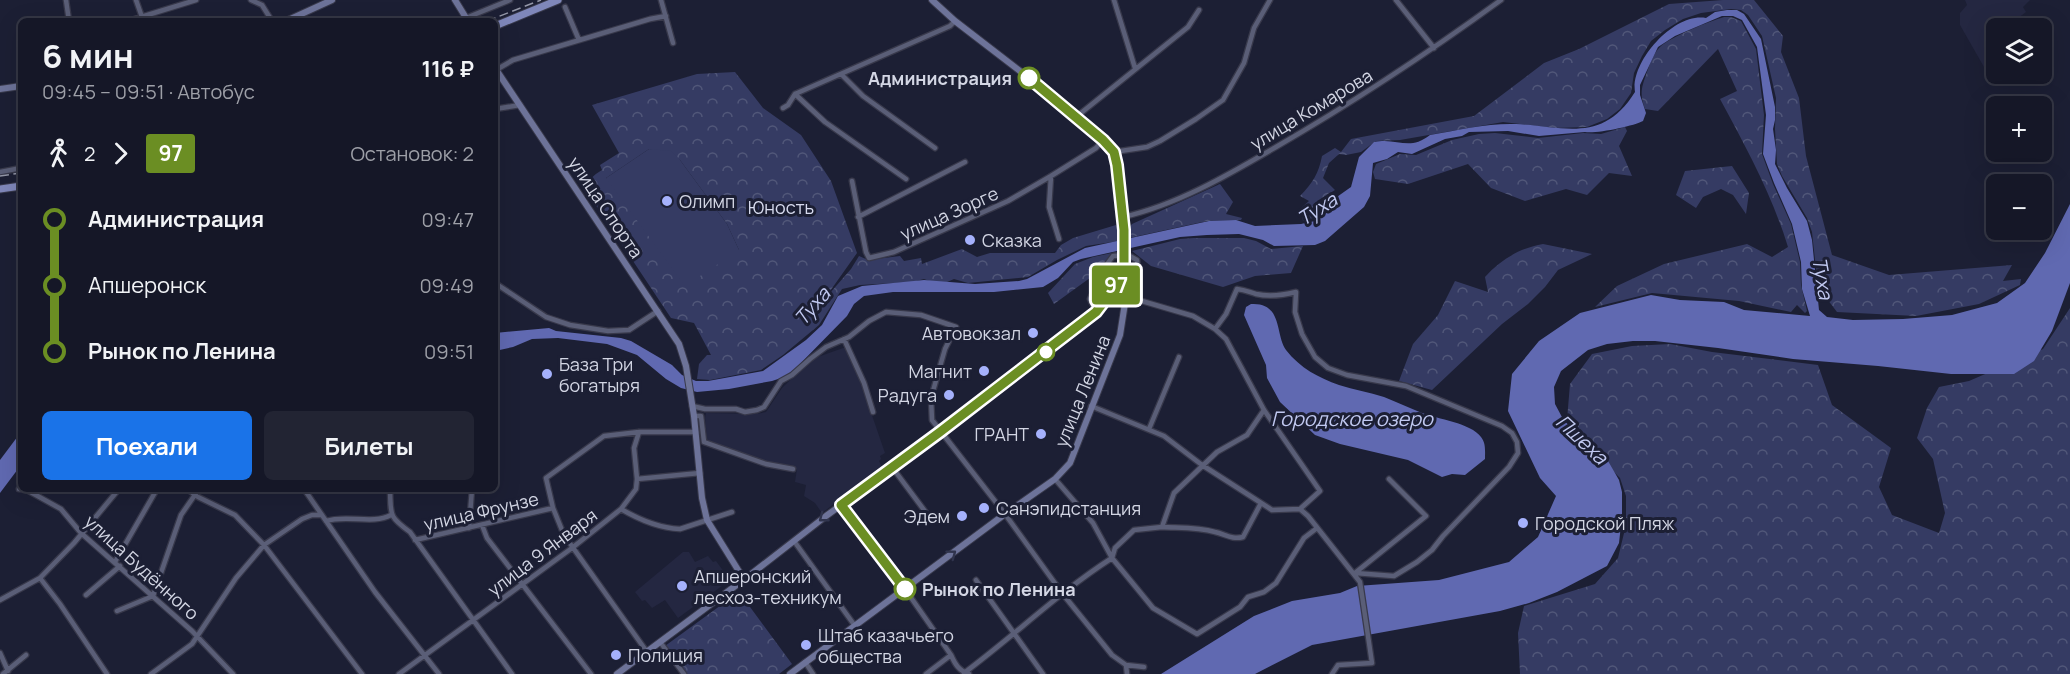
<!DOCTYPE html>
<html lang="ru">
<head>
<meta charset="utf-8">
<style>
  :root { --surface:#151727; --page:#222433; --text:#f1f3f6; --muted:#9d9fa7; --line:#343644; --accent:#1a73e8 }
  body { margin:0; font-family:Manrope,sans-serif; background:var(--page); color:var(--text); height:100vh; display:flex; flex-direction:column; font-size:22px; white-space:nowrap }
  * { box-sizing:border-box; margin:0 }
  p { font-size:20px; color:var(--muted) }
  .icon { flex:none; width:33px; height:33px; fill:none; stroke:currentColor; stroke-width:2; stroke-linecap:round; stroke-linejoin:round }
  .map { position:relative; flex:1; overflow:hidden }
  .side { position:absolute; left:18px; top:18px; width:480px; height:474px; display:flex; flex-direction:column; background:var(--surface); border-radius:9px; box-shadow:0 6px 24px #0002,0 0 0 2px var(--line) }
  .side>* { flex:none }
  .badge { padding:0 12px; border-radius:4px; font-size:21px; line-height:39px }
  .buttons { position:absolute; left:1986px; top:18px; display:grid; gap:12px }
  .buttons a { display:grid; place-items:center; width:66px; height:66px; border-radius:9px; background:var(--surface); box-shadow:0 6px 24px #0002,0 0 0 2px var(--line); font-size:30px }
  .map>.badge { position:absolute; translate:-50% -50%; box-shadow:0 0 0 3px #fff }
  .legs { display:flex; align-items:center; gap:9px; height:66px; padding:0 24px; font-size:20px }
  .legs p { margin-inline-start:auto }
  .overview { display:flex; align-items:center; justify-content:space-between; height:102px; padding:0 24px }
  h1 { font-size:33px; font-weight:700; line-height:45px }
  .cta { display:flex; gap:12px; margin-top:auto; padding:12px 24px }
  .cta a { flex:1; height:69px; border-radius:9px; background:var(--accent); color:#fff; font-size:24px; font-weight:700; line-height:69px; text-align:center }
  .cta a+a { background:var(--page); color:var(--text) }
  ul { padding:0 24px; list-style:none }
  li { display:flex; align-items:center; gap:21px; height:66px; font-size:22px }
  li i { display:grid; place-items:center; width:9px; height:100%; margin:0 8px; background:currentColor }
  li i::after { content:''; width:15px; height:15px; margin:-8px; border:4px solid; border-radius:50%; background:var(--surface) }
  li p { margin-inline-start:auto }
  li:first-child i { background:linear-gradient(#0000 50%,currentColor 0) }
  li:last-child i { background:linear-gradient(currentColor 50%,#0000 0) }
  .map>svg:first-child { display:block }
</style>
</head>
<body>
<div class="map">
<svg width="2070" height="674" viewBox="0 0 2070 674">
  <defs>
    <pattern id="forest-crowns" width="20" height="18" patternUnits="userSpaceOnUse" patternTransform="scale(1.5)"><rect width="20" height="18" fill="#353b63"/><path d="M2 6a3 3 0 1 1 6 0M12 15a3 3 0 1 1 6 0" fill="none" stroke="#515779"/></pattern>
  </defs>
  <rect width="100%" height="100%" fill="#1c1f34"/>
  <path fill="#242741" d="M1965 0H2030L2023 7 2026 12 2005 28H1996V60L1984 67 1960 25V13L1967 5Z
    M846 347 855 366 885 453 880 456 881 459 879 461 882 467 822 513 815 503 804 496 806 485 795 482 797 469 768 463 709 441 707 439 705 418 706 413 756 414 766 412 782 388 812 359Z
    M683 552H689L695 562 708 556 713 562 716 561 730 580 678 618 665 600 652 608 645 600 642 601 635 592Z"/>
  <path fill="url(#forest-crowns)" fill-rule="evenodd" d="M1723 0H1754L1783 36 1781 52 1799 98 1806 156 1832 255 1889 275 2012 265 2003 281 2021 279 2020 285 1979 304 1916 316 1837 312 1818 287 1812 232 1807 218 1782 176 1777 164 1775 129 1776 98 1762 36 1748 15 1741 10 1731 9 1701 13 1683 19 1665 30 1651 41 1642 56 1634 73 1631 93 1620 109 1607 119 1587 127 1555 128 1503 122 1400 140 1376 141 1361 152 1346 155 1339 154 1329 163 1323 178 1335 190 1317 201 1322 211 1316 217 1303 221 1301 208 1309 201 1300 196C1312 184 1319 173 1322 156L1335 148 1341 152 1351 139 1474 116 1544 63 1579 49 1669 4Z
    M1724 17H1731L1741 21 1756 49 1764 115 1762 154 1773 184 1791 224 1800 262 1801 285 1807 311 1805 313 1797 305 1791 312 1739 301 1652 293 1595 307 1617 286 1664 264 1747 244 1772 257 1788 247C1772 195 1746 147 1720 99L1737 91 1718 49 1658 111 1645 109C1639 94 1642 86 1647 72 1650 64 1653 54 1660 47 1670 37 1710 21 1724 17Z
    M735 72 763 108 801 135 831 181 857 253 823 301 851 269 859 256 868 260 900 256 904 261 921 258 922 264 962 249 977 257 990 253H1055L1061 245 1073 238 1116 225 1121 234 1119 241 1086 246 1057 260 1028 277 968 283 954 279 947 282H932L924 279 912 282 860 285 842 289 819 325 783 355 761 370 710 380 697 379 699 364 707 355H711L694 323 671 318 587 192C588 180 592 176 602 170L600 165 619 153 592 105 697 74ZM649 149 680 160 727 224 739 250 606 178Z
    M1625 127 1627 131 1619 146 1632 176 1609 173 1587 195 1566 189 1525 201 1491 188 1468 164 1408 184 1375 179 1373 172 1376 164 1400 154 1416 155 1452 140 1479 134 1495 133 1538 138 1583 133 1601 134Z
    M1732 166 1749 193 1746 214 1733 195 1721 189 1703 197 1696 208 1676 195 1685 171Z
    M1220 184 1233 202 1226 214 1242 218 1241 220 1207 221 1129 238V228L1132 224Z
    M1194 238H1244L1256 241 1271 249 1303 246 1291 273 1255 276 1223 287 1151 266 1132 251 1180 239Z
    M1543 244 1592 254 1558 270 1545 287 1528 304 1502 324 1432 390 1399 381 1413 344 1438 315 1455 281 1488 292 1485 277C1500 260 1520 248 1543 244Z
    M1121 251 1111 256 1094 275 1054 304 1048 293 1075 264 1093 257Z
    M2070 308V674H1520L1518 633 1524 606 1595 584 1618 558 1626 525V496L1620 478 1596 454 1567 420 1570 384 1592 354 1632 346 1670 344 1712 352 1818 365 1832 405 1891 448 1879 487 1892 515 1939 533 1945 513 1933 459 1917 438 1927 408 1939 387 1969 381 2043 349Z
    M739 592 792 664 779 674H687L665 646Z"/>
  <path fill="#353b63" d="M649 149 671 151 680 160 727 224 739 250 685 286 606 178Z"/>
  <path fill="#6069b1" d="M1727 10H1737L1744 14 1761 39 1775 107V120L1773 129 1776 150 1775 164 1787 188 1807 221 1812 240 1819 310 1827 317 1853 320 1903 319 1952 315 1997 303 2025 283 2045 253 2070 204V283L2052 331 2034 361 2014 374H1951L1878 366 1793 359 1718 348 1655 341H1633L1607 344 1588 350 1561 371 1554 387 1555 404 1563 419 1580 438 1604 454 1619 480 1622 492V516L1619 543 1607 566 1557 592 1529 603 1500 611 1312 645 1255 674H1161L1254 616 1292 601 1340 593 1357 586 1439 580 1509 562 1538 537 1556 496 1540 478 1508 411 1512 374 1539 341 1580 313 1651 295 1680 300 1724 302 1744 310 1810 316 1802 289 1801 262 1792 224 1774 183 1763 154 1766 115 1757 47 1742 20 1733 16H1722L1675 36 1658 47 1640 85V95L1646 113 1643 121C1634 126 1596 134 1585 132L1539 136 1508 131 1469 132 1462 136 1445 139 1412 154 1398 152 1387 159 1373 163 1370 196 1364 207 1325 241 1315 245 1274 246 1263 240 1239 234 1207 235 1180 237 1081 259 1073 262 1058 278 1043 287 994 292H893L864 296 854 304 847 316 795 369 784 377 772 381 729 389 697 392 681 388 666 379 637 355 607 344 558 338 532 339 513 347 495 351V333L549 328 556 331 621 338 631 341 672 365 682 375 696 381H708L763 371 806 340 822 325 838 296 862 286 924 280 975 284 1019 281 1027 279 1085 248 1209 221 1236 220 1255 226 1301 224 1315 221 1325 214 1334 199 1351 187 1359 157 1374 142C1398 137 1408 152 1430 135 1458 130 1488 123 1516 124 1566 127 1603 143 1635 92 1630 62 1674 12 1706 18L1715 12Z
    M1251 304C1283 302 1275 335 1286 350 1300 368 1319 378 1339 385 1354 390 1369 392 1384 397 1397 402 1409 408 1422 413 1437 419 1471 423 1481 437 1486 443 1485 451 1485 459L1465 475 1452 474 1442 477 1408 460 1340 444 1315 435 1280 402 1267 378 1266 365 1244 315 1246 307Z
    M21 432V465L0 493V460Z"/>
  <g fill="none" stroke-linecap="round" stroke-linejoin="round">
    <g stroke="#38394b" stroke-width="7">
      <path id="street" d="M66 0 69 21
        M136 0 142 17
        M251 0 262 5 272 21
        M661 0 673 43
        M1114 0 1135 68
        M1396 0 1434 48
        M565 7 579 40
        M466 18 510 0
        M128 21 196 0
        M496 70 513 60 650 19 666 16
        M841 74 863 96 935 148
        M795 94 950 26 955 21
        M795 94 825 122 906 179
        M783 108 788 105 795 94
        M495 109 520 105
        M1076 117 1188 27 1199 10
        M1114 152 1147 147 1160 141 1196 119 1223 100 1244 63 1254 28 1270 0
        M0 172 21 168
        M1051 176 1049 207 1059 239
        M852 181 866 252 869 258 894 252 1008 201 1051 176 1096 148 1103 140
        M858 217 965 162
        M1123 217C1177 205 1228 175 1276 147 1354 102 1428 53 1501 0
        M495 283 546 317 570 325 608 331 629 330 658 311
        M1096 312 1090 299 1105 267 1113 256 1128 255 1137 260C1139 274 1135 285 1135 299L1193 316 1215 329 1226 339 1264 410 1320 491 1300 509
        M1215 329 1226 314 1237 289C1245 290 1249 292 1256 294 1269 297 1284 295 1296 292L1295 312 1302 334 1315 357 1328 368 1347 375 1406 386 1502 426 1512 433 1517 442 1518 453 1509 467 1443 536 1432 550 1417 562 1394 576 1355 573
        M844 339 864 383 873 412
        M692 406 705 409H736L745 412 757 410 764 407 781 381 792 375 810 359 826 347 849 337 869 321 886 312 921 315 956 327 945 349 931 398 932 420 1005 514 1062 593 1112 655 1126 665 1144 667
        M1091 406 1164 436 1202 465 1272 510 1300 509 1308 516 1360 582 1372 663 1338 665 1332 674
        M694 416H701L704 442 766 464 793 469
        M1149 429 1179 357
        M892 467 930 518
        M637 479 700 473
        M1055 479 1093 523 1112 558 1153 608 1197 634 1240 607 1248 597 1264 592 1276 583 1304 538 1317 528
        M19 489H21
        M25 489 61 509 81 533 192 631 233 674
        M187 489 198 497 235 515 264 545 362 674
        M304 489 375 592 439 674
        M390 489C391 515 388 516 410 532L512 674
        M841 505 905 589 951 655C955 664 959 671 969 674
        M621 509C638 519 660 528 680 529L732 512
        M326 521C347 514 372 525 391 515
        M482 525 487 538 591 674
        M1162 527C1180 528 1198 527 1215 532 1225 534 1232 540 1243 537L1261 503
        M469 528 472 489
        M415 540 553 508
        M794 541 855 626
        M115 562 157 489
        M1355 573 1426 516 1389 479
        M40 578 60 604 107 674
        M976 580 1043 674
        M86 595 120 566
        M0 600 40 578 74 543 119 489
        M117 611 153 596 181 515 199 489
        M660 642 684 674
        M647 652 564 535 553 508 546 478 604 436 639 432H696
        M0 653 8 671
        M805 662 813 674
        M1126 665 1127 674
        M964 673C1014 636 1059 592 1112 558L1115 548 1134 530 1162 527 1174 493 1217 452 1247 435 1264 410
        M3 674 26 655
        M151 674 192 644 236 578 264 545 302 519 312 515H320
        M399 674 572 548 621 509 636 489 637 479 634 448 639 432
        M926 674 951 655"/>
    </g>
    <g stroke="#38394b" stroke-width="8">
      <path id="secondary" d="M455 0 468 21
        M932 0 955 21 1029 78 1103 140 1114 152 1117 165 1123 230
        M286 21 332 0
        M495 68 679 344 686 366 694 416 702 498 707 520 740 573 742 581
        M0 89 21 86
        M617 674 750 575 826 516 940 433 1060 342 1104 303 1124 268
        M790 674 1005 514 1055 479 1070 463 1120 335 1125 303 1124 271"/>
    </g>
    <g stroke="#38394b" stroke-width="9">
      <path id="primary" d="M495 26 558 0
        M0 189 21 186"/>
    </g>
    <use href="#street" stroke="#5a5e77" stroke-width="4.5"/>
    <use href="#secondary" stroke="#6d7399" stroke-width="6"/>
    <use href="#primary" stroke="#7f87ba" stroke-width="7"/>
    <path stroke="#9396a7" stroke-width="1.5" stroke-dasharray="9 4.5" stroke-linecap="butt" d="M487 21 541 0
      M0 176 21 173"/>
    <g stroke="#38394b" stroke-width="8" stroke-linecap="butt">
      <path id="secondary-bridge" d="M1123 230 1124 268"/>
    </g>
    <use href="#secondary-bridge" stroke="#6d7399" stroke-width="6"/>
  </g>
  <defs><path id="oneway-chevron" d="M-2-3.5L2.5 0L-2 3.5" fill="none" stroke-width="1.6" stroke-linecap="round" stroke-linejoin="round" transform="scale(1.5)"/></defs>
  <g stroke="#30344d">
    <use href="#oneway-chevron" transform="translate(823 518) rotate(142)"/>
    <use href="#oneway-chevron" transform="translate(952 554) rotate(-37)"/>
  </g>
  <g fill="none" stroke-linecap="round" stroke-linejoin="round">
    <g stroke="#fff" stroke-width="14">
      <path id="line-1" d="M905 589 841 505 940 432 1096 312 1115 287 1124 268V230L1117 165 1114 152 1103 140 1029 78"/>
    </g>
    <use href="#line-1" stroke="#6b8e23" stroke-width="9"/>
  </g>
  <g fill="#fff" stroke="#6b8e23" stroke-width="3">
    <circle cx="1029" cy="78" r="10"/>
    <circle cx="1046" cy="352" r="8"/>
    <circle cx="905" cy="589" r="10"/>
  </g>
  <g fill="#a5b1fc" stroke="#1c1f34" stroke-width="2">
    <circle cx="667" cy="201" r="6"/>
    <circle cx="970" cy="240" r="6"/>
    <circle cx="1033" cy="333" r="6"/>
    <circle cx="984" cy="371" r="6"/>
    <circle cx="547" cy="374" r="6"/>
    <circle cx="949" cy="395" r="6"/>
    <circle cx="1041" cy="434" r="6"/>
    <circle cx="984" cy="508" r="6"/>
    <circle cx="962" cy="516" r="6"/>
    <circle cx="1523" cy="523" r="6"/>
    <circle cx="682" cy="586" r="6"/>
    <circle cx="806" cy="645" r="6"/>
    <circle cx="616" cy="655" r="6"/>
  </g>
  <g text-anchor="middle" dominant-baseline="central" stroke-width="6" stroke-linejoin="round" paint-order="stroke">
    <g font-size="18" font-weight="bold" fill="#d3d6e4" stroke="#1c1f34" text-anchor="end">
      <text x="1012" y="78">Администрация</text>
      <text x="922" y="589" text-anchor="start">Рынок по Ленина</text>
    </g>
    <g font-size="18" fill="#d3d6e4" stroke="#1c1f34">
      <text transform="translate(1311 109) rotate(-31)">улица Комарова</text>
      <text transform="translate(606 207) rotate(56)">улица Спорта</text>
      <text transform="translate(949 213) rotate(-24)">улица Зорге</text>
      <text transform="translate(1082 391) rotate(-68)">улица Ленина</text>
      <text transform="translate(481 511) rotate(-13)">улица Фрунзе</text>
      <text transform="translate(542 552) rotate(-37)">улица 9 Января</text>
      <text transform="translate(142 567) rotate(42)">улица Будённого</text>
    </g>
    <g font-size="18" fill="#d3d6e4" stroke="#1c1f34" text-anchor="start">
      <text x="679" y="201">Олимп</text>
      <text x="982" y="240">Сказка</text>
      <text x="1021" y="333" text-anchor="end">Автовокзал</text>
      <text x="559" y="364">База Три<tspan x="559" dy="21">богатыря</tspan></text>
      <text x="972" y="371" text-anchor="end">Магнит</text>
      <text x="937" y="395" text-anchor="end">Радуга</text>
      <text x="1029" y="434" text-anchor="end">ГРАНТ</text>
      <text x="996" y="508">Санэпидстанция</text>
      <text x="950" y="516" text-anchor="end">Эдем</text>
      <text x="1535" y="523">Городской Пляж</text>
      <text x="694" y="576">Апшеронский<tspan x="694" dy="21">лесхоз-техникум</tspan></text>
      <text x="818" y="635">Штаб казачьего<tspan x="818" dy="21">общества</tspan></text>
      <text x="628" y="655">Полиция</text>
    </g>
    <g font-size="18" fill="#d7dbef" stroke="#1c1f34">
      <text x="781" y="207">Юность</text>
    </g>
    <g font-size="20" font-style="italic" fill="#c0c8f0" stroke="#1c1f34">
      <text transform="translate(1317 209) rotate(-33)">Туха</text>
      <text transform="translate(1823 278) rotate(80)">Туха</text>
      <text transform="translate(812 306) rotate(-49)">Туха</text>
      <text x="1352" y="418">Городское озеро</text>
      <text transform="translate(1582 439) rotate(43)">Пшеха</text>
    </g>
  </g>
</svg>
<div class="buttons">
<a><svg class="icon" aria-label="layers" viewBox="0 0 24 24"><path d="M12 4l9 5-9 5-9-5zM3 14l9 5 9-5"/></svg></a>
<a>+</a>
<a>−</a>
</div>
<b class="badge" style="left:1116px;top:285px;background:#6b8e23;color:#fff">97</b>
<section class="side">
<div class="overview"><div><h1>6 мин</h1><p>09:45 – 09:51 · Автобус</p></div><b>116 ₽</b></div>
<div class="legs"><svg class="icon" aria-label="walk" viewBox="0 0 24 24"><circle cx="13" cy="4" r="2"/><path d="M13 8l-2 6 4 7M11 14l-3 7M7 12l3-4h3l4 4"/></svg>2<svg class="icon" aria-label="forward" viewBox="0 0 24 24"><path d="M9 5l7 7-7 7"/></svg><b class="badge" style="background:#6b8e23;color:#fff">97</b><p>Остановок: 2</p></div>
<ul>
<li><i style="color:#6b8e23"></i><b>Администрация</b><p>09:47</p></li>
<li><i style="color:#6b8e23"></i><span>Апшеронск</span><p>09:49</p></li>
<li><i style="color:#6b8e23"></i><b>Рынок по Ленина</b><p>09:51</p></li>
</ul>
<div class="cta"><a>Поехали</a><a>Билеты</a></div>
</section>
</div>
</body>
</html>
